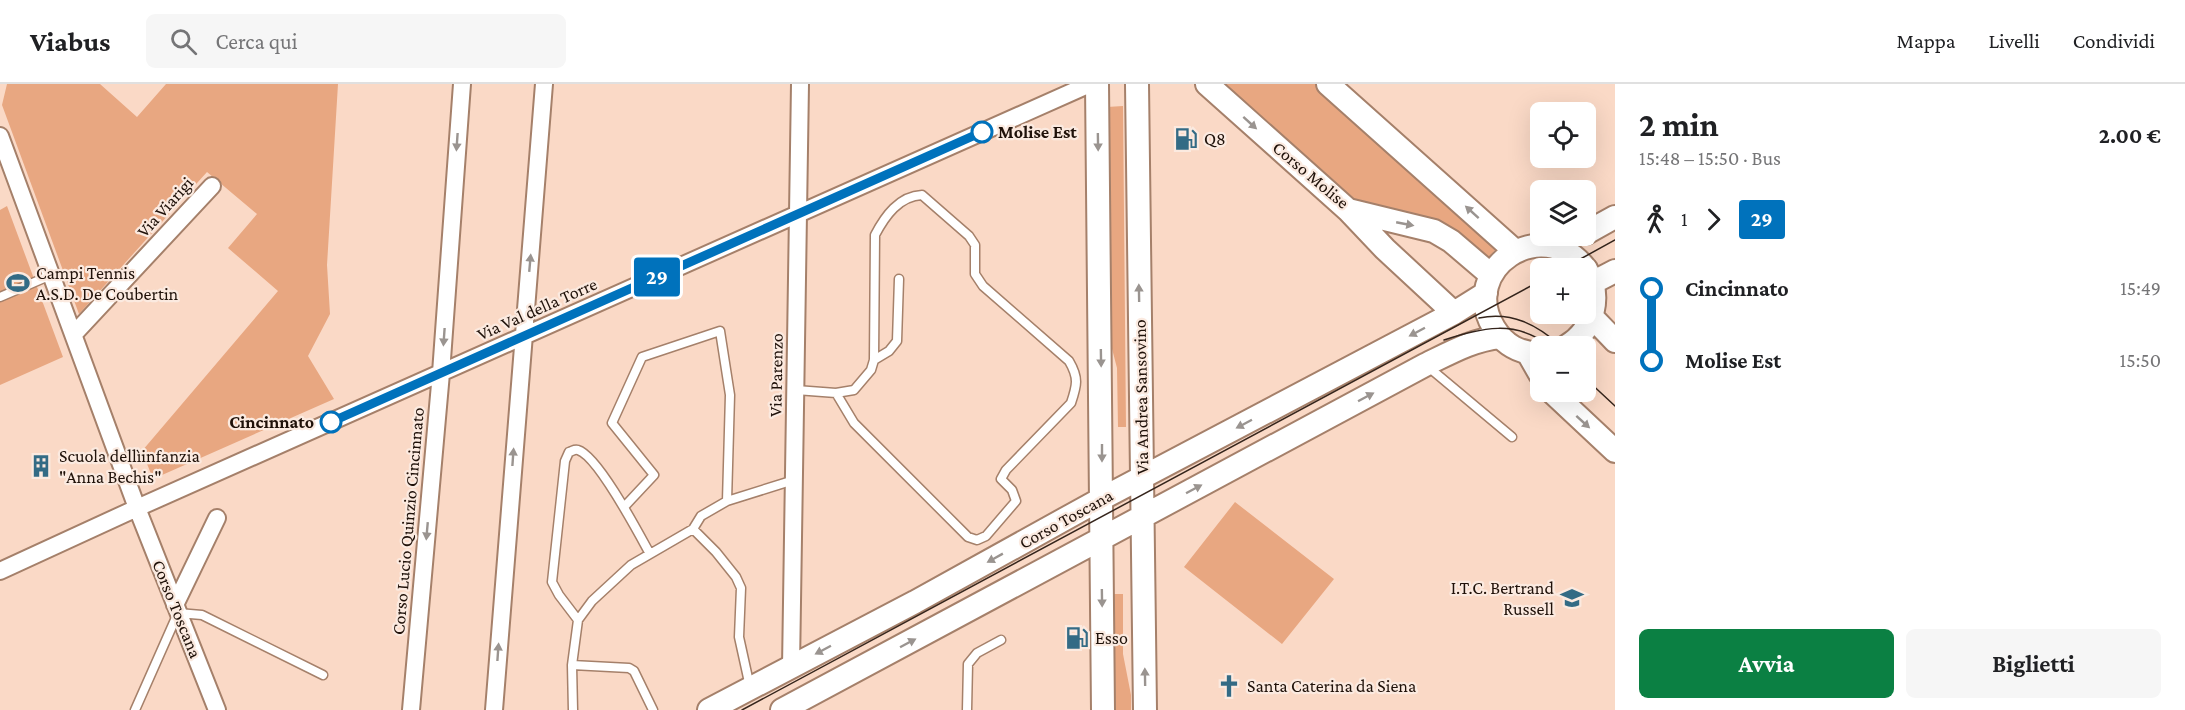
<!DOCTYPE html>
<html lang="it">
<head>
<meta charset="utf-8">
<style>
  :root { --surface:#fff; --page:#f6f6f6; --text:#202124; --muted:#757577; --line:#e0e0e0; --accent:#0b8043 }
  body { margin:0; font-family:"Crimson Pro",serif; background:var(--page); color:var(--text); height:100vh; display:flex; flex-direction:column; font-size:22px; white-space:nowrap }
  * { box-sizing:border-box; margin:0 }
  p { font-size:20px; color:var(--muted) }
  .icon { flex:none; width:33px; height:33px; fill:none; stroke:currentColor; stroke-width:2; stroke-linecap:round; stroke-linejoin:round }
  .map { position:relative; flex:1; overflow:hidden }
  .drawer { display:flex; flex-direction:column; background:var(--surface); width:570px }
  .drawer>* { flex:none }
  .badge { padding:0 12px; border-radius:4px; font-size:21px; line-height:39px }
  .fabs { position:absolute; left:1530px; top:18px; display:grid; gap:12px }
  .fabs a { display:grid; place-items:center; width:66px; height:66px; border-radius:9px; background:var(--surface); box-shadow:0 6px 24px #0002; font-size:30px }
  .map>.badge { position:absolute; translate:-50% -50%; box-shadow:0 0 0 3px #fff }
  .legs { display:flex; align-items:center; gap:9px; height:66px; padding:0 24px; font-size:20px }
  .legs p { margin-inline-start:auto }
  .overview { display:flex; align-items:center; justify-content:space-between; height:102px; padding:0 24px }
  h1 { font-size:33px; font-weight:700; line-height:45px }
  .primary-button { display:flex; gap:12px; margin-top:auto; padding:12px 24px }
  .primary-button a { flex:1; height:69px; border-radius:9px; background:var(--accent); color:#fff; font-size:24px; font-weight:700; line-height:69px; text-align:center }
  .primary-button a+a { background:var(--page); color:var(--text) }
  ul { padding:0 24px; list-style:none }
  li { display:flex; align-items:center; gap:21px; height:72px; font-size:22px }
  li i { display:grid; place-items:center; width:9px; height:100%; margin:0 8px; background:currentColor }
  li i::after { content:''; width:15px; height:15px; margin:-8px; border:4px solid; border-radius:50%; background:var(--surface) }
  li p { margin-inline-start:auto }
  li:first-child i { background:linear-gradient(#0000 50%,currentColor 0) }
  li:last-child i { background:linear-gradient(currentColor 50%,#0000 0) }
  header { display:flex; align-items:center; gap:36px; box-sizing:border-box; height:84px; padding:0 30px; background:var(--surface); border-bottom:2px solid var(--line) }
  header strong { font-size:28px }
  nav { display:flex; gap:33px; margin-inline-start:auto; font-size:21px }
  .search { width:420px; height:54px; background:var(--page); display:flex; align-items:center; gap:15px; box-sizing:border-box; padding:0 21px; border-radius:9px; color:var(--muted); font-size:22px }
  main { display:flex; flex:1; min-height:0 }
  .map>svg:first-child { display:block }
</style>
</head>
<body>
<header>
<strong>Viabus</strong>
<div class="search"><svg class="icon" aria-label="search" viewBox="0 0 24 24"><circle cx="10" cy="10" r="6"/><path d="M15 15l6 6"/></svg>Cerca qui</div>
<nav><a>Mappa</a><a>Livelli</a><a>Condividi</a></nav>
</header>
<main>
<div class="map">
<svg width="1615" height="626" viewBox="0 0 1615 626">
  <rect width="100%" height="100%" fill="#fad9c6"/>
  <path fill="#e8a781" d="M7 0H100L137 33 166 0H338L327 181 330 230 308 272 334 315 153 395 142 367 278 207 228 164 257 130 207 88 79 230 2 21Z
    M1216 0H1316L1498 163 1488 174 1352 122Z
    M1123 22 1126 343H1118L1117 284 1110 257 1107 23Z
    M7 122 63 273 0 301V126Z
    M1235 418 1334 495 1282 560 1184 483Z
    M1113 510H1123V570L1131 611V626H1115Z"/>
  <g fill="none" stroke-linecap="round" stroke-linejoin="round">
    <g stroke="#a5806a" stroke-width="11">
      <path id="lane" d="M0 213 51 191
        M874 276 889 267 897 257 899 195
        M1426 281 1512 353
        M796 306 836 309 854 339 968 453 977 456 986 452 1016 417 1012 406 1001 395 1006 386 1071 319C1077 301 1079 294 1069 277L983 202 975 190V161L969 152 922 111C899 112 885 132 875 151L874 276 871 286 854 306 836 309
        M624 423 654 391 612 339 642 273 720 247 730 311 727 417 794 396
        M693 445 701 432 727 417
        M578 536 559 511 552 498 565 377 569 368C573 367 574 365 578 366 598 372 639 450 650 470
        M572 581 629 584 634 587 653 626
        M135 626 178 529 202 531 323 591
        M573 626 572 581 578 536 592 517 631 481 693 445 716 468 736 493 741 504 739 553 750 603
        M967 626 968 580 977 569 1001 556"/>
    </g>
    <g stroke="#a5806a" stroke-width="20">
      <path id="street" d="M0 52 137 424 217 626
        M74 250 212 102
        M0 487 137 424 1090 0
        M175 521 217 434
        M791 583 800 0
        M411 626 441 289 462 0
        M494 626 544 0"/>
    </g>
    <g stroke="#a5806a" stroke-width="26">
      <path id="secondary" d="M1097 0 1103 626
        M1137 0 1145 626
        M1207 0 1348 126 1434 147 1451 157 1491 191
        M1328 0 1515 167
        M1348 126 1385 165 1454 229
        M1586 149 1615 133
        M1592 199 1615 187
        M1592 233 1615 257
        M1567 262C1594 246 1602 212 1586 185
        M1528 269 1540 290
        M1540 270C1520 269 1505 262 1494 244 1458 185 1542 129 1585 184
        M1552 308 1615 367
        M709 626 915 518 1101 415 1454 229 1486 209
        M782 626 1425 281C1450 269 1472 256 1500 253"/>
    </g>
    <use href="#lane" stroke="#fff" stroke-width="8"/>
    <use href="#street" stroke="#fff" stroke-width="16"/>
    <use href="#secondary" stroke="#fff" stroke-width="22"/>
    <path stroke="#35251c" stroke-width="1.5" d="M1564 184 1615 156
      M1479 234C1512 227 1537 241 1561 262
      M1444 256C1483 244 1514 235 1550 262
      M1586 295 1615 322
      M742 626 1540 197"/>
  </g>
  <defs><path id="oneway-solid" d="M-6-.8H1V-3.2L6.5 0L1 3.2V.8H-6Z" transform="scale(1.5)"/></defs>
  <g fill="#9a9490">
    <use href="#oneway-solid" transform="translate(1250 39) rotate(42)"/>
    <use href="#oneway-solid" transform="translate(457 58) rotate(94)"/>
    <use href="#oneway-solid" transform="translate(1098 58) rotate(89)"/>
    <use href="#oneway-solid" transform="translate(1472 128) rotate(-138)"/>
    <use href="#oneway-solid" transform="translate(1405 140) rotate(11)"/>
    <use href="#oneway-solid" transform="translate(530 179) rotate(-85)"/>
    <use href="#oneway-solid" transform="translate(1139 209) rotate(-91)"/>
    <use href="#oneway-solid" transform="translate(1417 248) rotate(152)"/>
    <use href="#oneway-solid" transform="translate(444 253) rotate(94)"/>
    <use href="#oneway-solid" transform="translate(1101 274) rotate(89)"/>
    <use href="#oneway-solid" transform="translate(1366 313) rotate(-28)"/>
    <use href="#oneway-solid" transform="translate(1583 338) rotate(42)"/>
    <use href="#oneway-solid" transform="translate(1244 340) rotate(152)"/>
    <use href="#oneway-solid" transform="translate(1102 369) rotate(90)"/>
    <use href="#oneway-solid" transform="translate(513 373) rotate(-86)"/>
    <use href="#oneway-solid" transform="translate(1194 405) rotate(-28)"/>
    <use href="#oneway-solid" transform="translate(427 447) rotate(95)"/>
    <use href="#oneway-solid" transform="translate(995 474) rotate(151)"/>
    <use href="#oneway-solid" transform="translate(1102 514) rotate(89)"/>
    <use href="#oneway-solid" transform="translate(908 559) rotate(-28)"/>
    <use href="#oneway-solid" transform="translate(823 566) rotate(152)"/>
    <use href="#oneway-solid" transform="translate(498 568) rotate(-86)"/>
    <use href="#oneway-solid" transform="translate(1145 593) rotate(-91)"/>
  </g>
  <g fill="none" stroke-linecap="round" stroke-linejoin="round">
    <g stroke="#fff" stroke-width="14">
      <path id="line-1" d="M331 338 982 48"/>
    </g>
    <use href="#line-1" stroke="#0072bc" stroke-width="9"/>
  </g>
  <defs>
    <g id="fuel-bare" transform="scale(1.8)"><path d="M-5.5-6h7V0h2V4h1.3V-2.5L3-4.5l.8-.8L6-3V5H2.5V1h-1V6h-7ZM-4.2-4.7v3.2H.2V-4.7Z" fill="#336b85" stroke="#fbeae0" stroke-width="2.5" paint-order="stroke"/></g>
    <g id="stadium-bare" transform="scale(1.8)"><path d="M0-5a6.5 5 0 1 0 0 10a6.5 5 0 1 0 0-10ZM-3.5-1.8h7v3.6h-7Z" fill="#336b85" stroke="#fbeae0" stroke-width="2.5" paint-order="stroke"/></g>
    <g id="building-bare" transform="scale(1.8)"><path d="M-4-6H4V6H1V3H-1V6H-4ZM-2.5-4.3h1.7v1.8h-1.7ZM.8-4.3h1.7v1.8H.8ZM-2.5-1h1.7V.8h-1.7ZM.8-1h1.7V.8H.8Z" fill="#336b85" stroke="#fbeae0" stroke-width="2.5" paint-order="stroke"/></g>
    <g id="school-bare" transform="scale(1.8)"><path d="M0-5L7-2L0 1L-7-2ZM-4 1L0 2.5L4 1V4Q0 6-4 4Z" fill="#336b85" stroke="#fbeae0" stroke-width="2.5" paint-order="stroke"/></g>
    <g id="church-bare" transform="scale(1.8)"><path d="M-1.2-6h2.4v3.5h3.3v2.4h-3.3V6h-2.4V-.1h-3.3v-2.4h3.3Z" fill="#336b85" stroke="#fbeae0" stroke-width="2.5" paint-order="stroke"/></g>
  </defs>
  <g fill-rule="evenodd">
    <use href="#fuel-bare" x="1186" y="55"/>
    <use href="#stadium-bare" x="18" y="199"/>
    <use href="#building-bare" x="41" y="382"/>
    <use href="#school-bare" x="1572" y="514"/>
    <use href="#fuel-bare" x="1077" y="554"/>
    <use href="#church-bare" x="1229" y="602"/>
  </g>
  <g fill="#fff" stroke="#0072bc" stroke-width="3">
    <circle cx="982" cy="48" r="10"/>
    <circle cx="331" cy="338" r="10"/>
  </g>
  <g text-anchor="middle" dominant-baseline="central" stroke-width="4.5" stroke-linejoin="round" paint-order="stroke">
    <g font-size="18" font-weight="bold" fill="#1f1109" stroke="#fbeae0" text-anchor="start">
      <text x="998" y="48">Molise Est</text>
      <text x="314" y="338" text-anchor="end">Cincinnato</text>
    </g>
    <g font-size="18" fill="#1f1109" stroke="#fbeae0" text-anchor="start">
      <text x="1204" y="55">Q8</text>
      <text x="36" y="189">Campi Tennis<tspan x="36" dy="21">A.S.D. De Coubertin</tspan></text>
      <text x="59" y="372">Scuola dellìinfanzia<tspan x="59" dy="21">"Anna Bechis"</tspan></text>
      <text x="1554" y="504" text-anchor="end">I.T.C. Bertrand<tspan x="1554" dy="21">Russell</tspan></text>
      <text x="1095" y="554">Esso</text>
      <text x="1247" y="602">Santa Caterina da Siena</text>
    </g>
    <g font-size="18" fill="#1f1109" stroke="#fbeae0">
      <text transform="translate(1311 91) rotate(40)">Corso Molise</text>
      <text transform="translate(165 123) rotate(-48)">Via Viarigi</text>
      <text transform="translate(537 225) rotate(-24)">Via Val della Torre</text>
      <text transform="translate(776 291) rotate(-89)">Via Parenzo</text>
      <text transform="translate(1141 313) rotate(-91)">Via Andrea Sansovino</text>
      <text transform="translate(1066 435) rotate(-29)">Corso Toscana</text>
      <text transform="translate(408 437) rotate(-85)">Corso Lucio Quinzio Cincinnato</text>
      <text transform="translate(177 525) rotate(68)">Corso Toscana</text>
    </g>
  </g>
</svg>
<div class="fabs">
<a><svg class="icon" aria-label="locate" viewBox="0 0 24 24"><circle cx="12" cy="12" r="6"/><path d="M12 2v4M12 18v4M2 12h4M18 12h4"/></svg></a>
<a><svg class="icon" aria-label="layers" viewBox="0 0 24 24"><path d="M12 4l9 5-9 5-9-5zM3 14l9 5 9-5"/></svg></a>
<a>+</a>
<a>−</a>
</div>
<b class="badge" style="left:657px;top:193px;background:#0072bc;color:#fff">29</b>
</div>
<section class="drawer">
<div class="overview"><div><h1>2 min</h1><p>15:48 – 15:50 · Bus</p></div><b>2.00 €</b></div>
<div class="legs"><svg class="icon" aria-label="walk" viewBox="0 0 24 24"><circle cx="13" cy="4" r="2"/><path d="M13 8l-2 6 4 7M11 14l-3 7M7 12l3-4h3l4 4"/></svg>1<svg class="icon" aria-label="forward" viewBox="0 0 24 24"><path d="M9 5l7 7-7 7"/></svg><b class="badge" style="background:#0072bc;color:#fff">29</b></div>
<ul>
<li><i style="color:#0072bc"></i><b>Cincinnato</b><p>15:49</p></li>
<li><i style="color:#0072bc"></i><b>Molise Est</b><p>15:50</p></li>
</ul>
<div class="primary-button"><a>Avvia</a><a>Biglietti</a></div>
</section>
</main>
</body>
</html>
